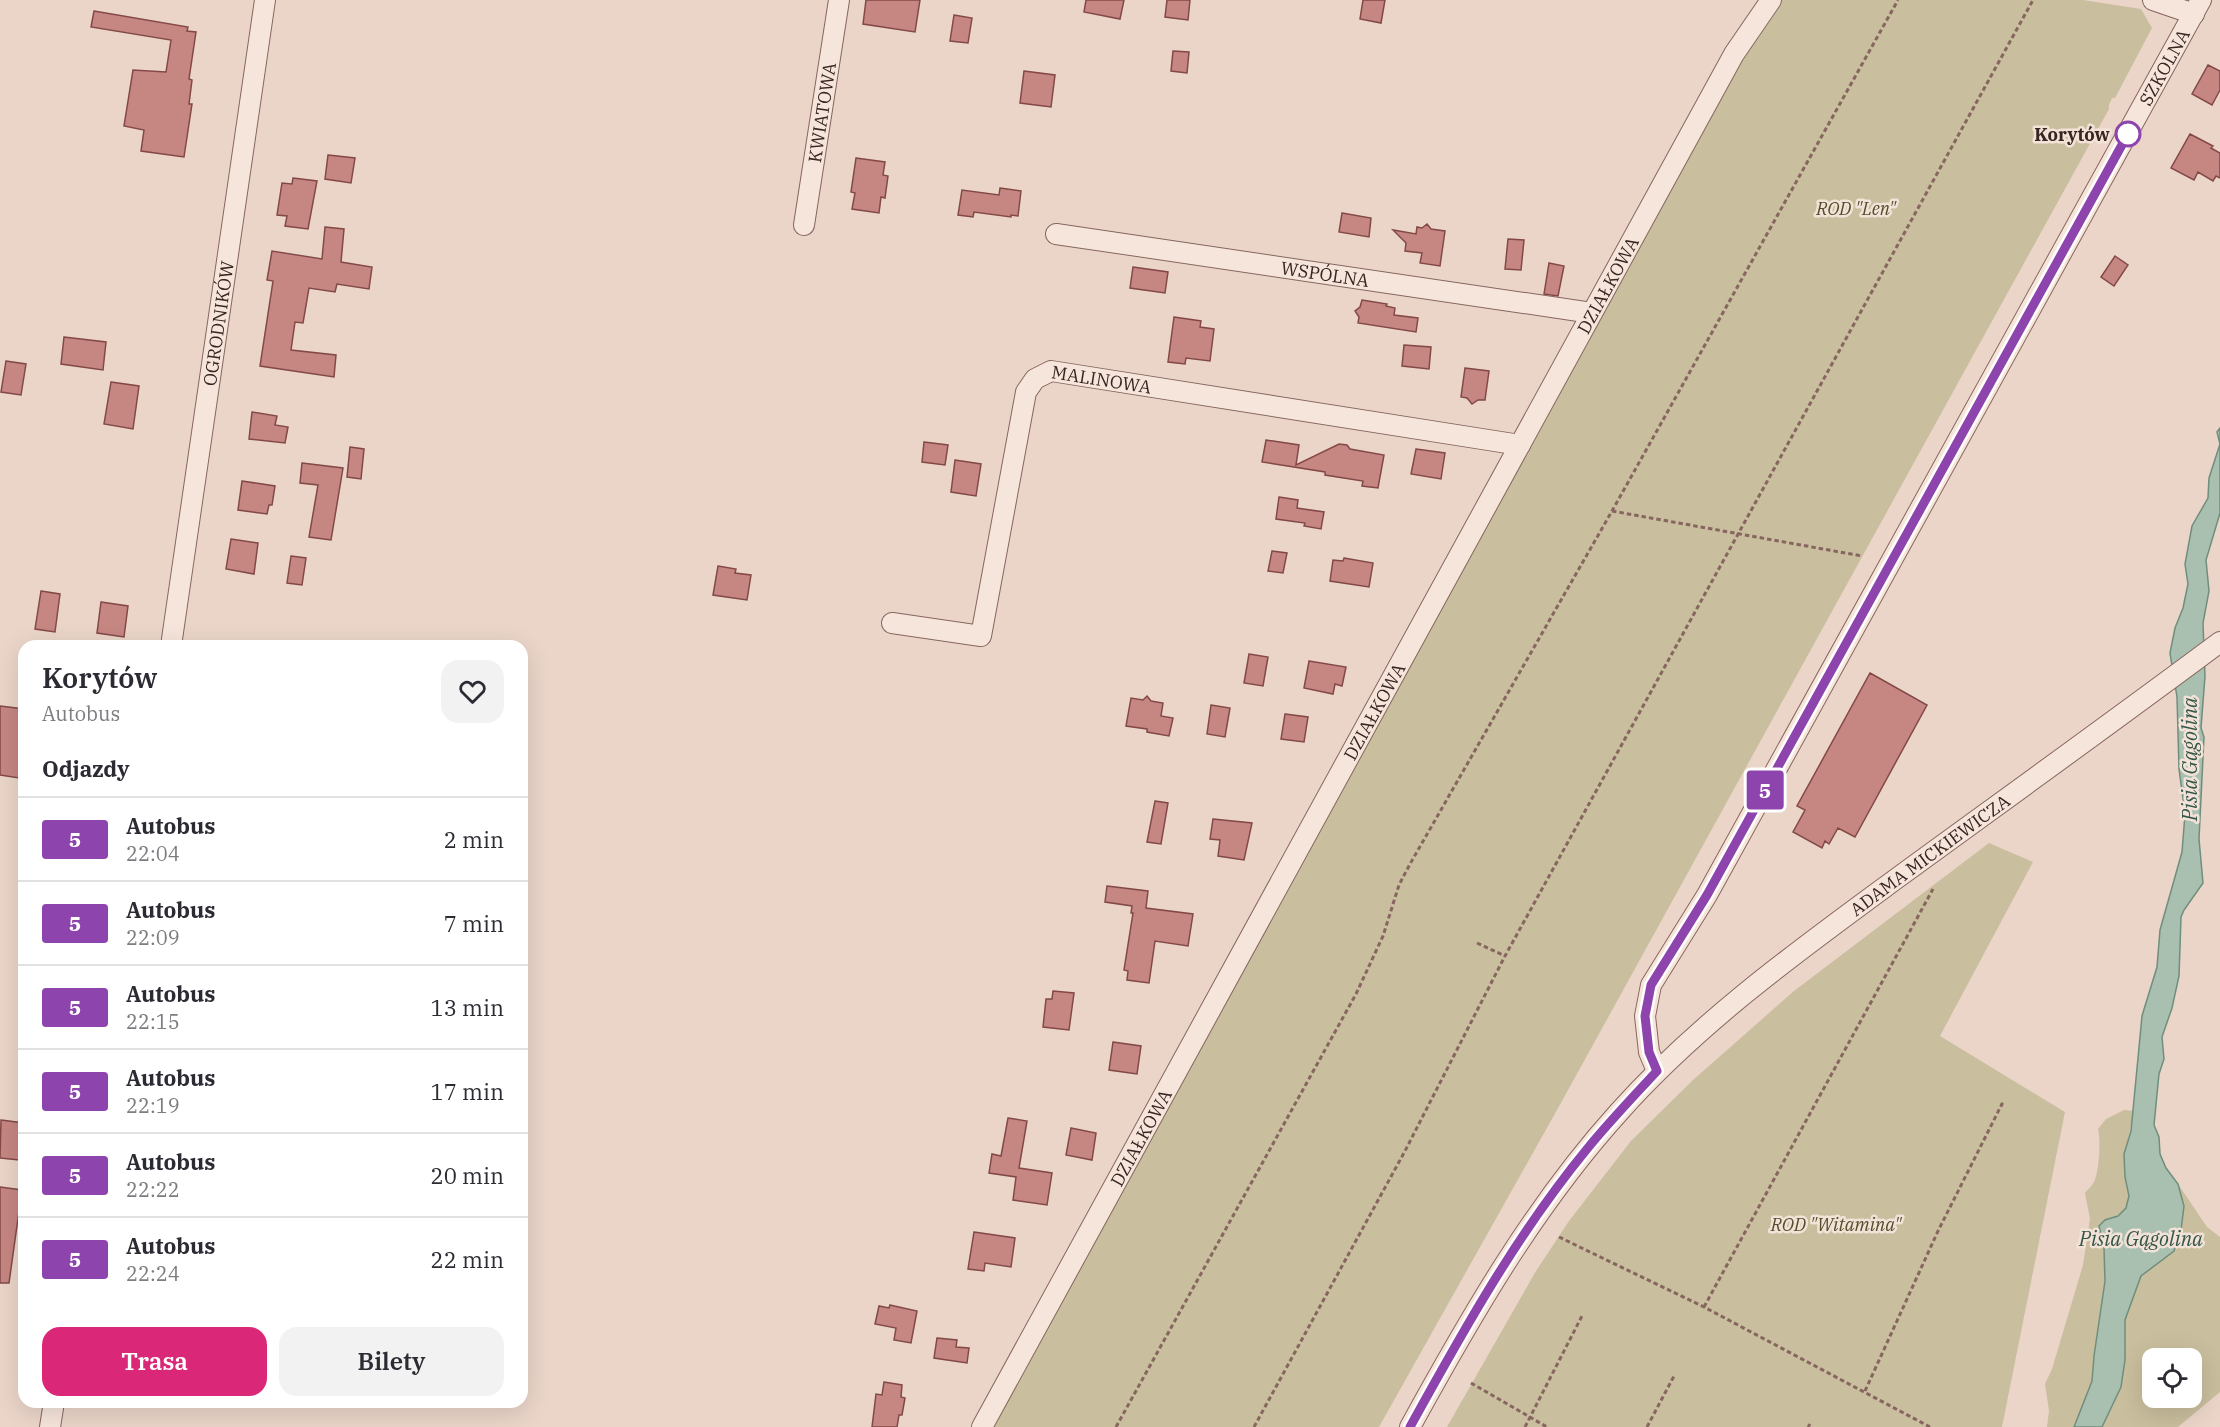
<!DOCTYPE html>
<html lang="pl">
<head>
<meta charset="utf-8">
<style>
  :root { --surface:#fff; --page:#f2f2f3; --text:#2b2b33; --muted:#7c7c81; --line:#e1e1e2; --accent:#db2777 }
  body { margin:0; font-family:"IBM Plex Serif",serif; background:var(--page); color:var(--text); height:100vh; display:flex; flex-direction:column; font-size:22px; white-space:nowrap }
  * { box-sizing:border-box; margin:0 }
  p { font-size:20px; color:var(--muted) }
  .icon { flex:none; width:33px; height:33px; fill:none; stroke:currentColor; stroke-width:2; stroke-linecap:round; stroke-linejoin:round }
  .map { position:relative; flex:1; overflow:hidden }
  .drawer { position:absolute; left:18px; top:640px; width:510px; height:768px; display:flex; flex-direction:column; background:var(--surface); border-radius:18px; box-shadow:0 6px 24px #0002 }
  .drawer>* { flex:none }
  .badge { padding:0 12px; border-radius:4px; font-size:21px; line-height:39px }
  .tools { position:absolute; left:2142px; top:1348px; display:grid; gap:12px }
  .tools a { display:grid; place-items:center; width:60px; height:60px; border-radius:12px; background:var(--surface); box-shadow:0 6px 24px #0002; font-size:30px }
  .map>.badge { position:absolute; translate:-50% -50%; box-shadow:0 0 0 3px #fff }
  h2 { padding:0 24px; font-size:22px; line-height:54px }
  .round { display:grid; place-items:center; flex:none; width:63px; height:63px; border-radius:18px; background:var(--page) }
  .headline { display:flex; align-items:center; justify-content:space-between; height:102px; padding:0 24px }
  h1 { font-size:28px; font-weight:600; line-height:45px }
  .primary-button { display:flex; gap:12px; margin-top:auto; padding:12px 24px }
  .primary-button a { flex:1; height:69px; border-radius:18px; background:var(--accent); color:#fff; font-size:24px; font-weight:600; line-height:69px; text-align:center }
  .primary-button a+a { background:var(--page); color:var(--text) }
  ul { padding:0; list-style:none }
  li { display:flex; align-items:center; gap:18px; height:84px; padding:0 24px; border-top:2px solid var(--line) }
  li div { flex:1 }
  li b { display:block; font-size:22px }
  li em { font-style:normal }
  li .badge { min-width:66px; font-weight:700; text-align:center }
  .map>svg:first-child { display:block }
</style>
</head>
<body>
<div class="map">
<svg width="2220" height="1427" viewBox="0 0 2220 1427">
  <rect width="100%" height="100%" fill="#ebd5c9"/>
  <path fill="#c9be9d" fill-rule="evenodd" d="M1779 0H2083L2141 9 2152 28 2115 98H2112L2109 105V109L1562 1101 1379 1427H989L1752 36Z
    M1989 843 2033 862 1940 1036 2065 1112 2002 1427H1447L1536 1271 1569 1221 1631 1141 1693 1080 1794 991Z
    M2124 1110 2133 1111C2131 1133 2122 1154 2125 1177 2126 1187 2133 1198 2126 1208 2119 1218 2107 1218 2099 1226L2104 1248 2105 1281 2094 1356 2092 1381 2074 1427H2047L2049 1411 2045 1384 2052 1369 2083 1265 2090 1219 2085 1193C2087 1190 2092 1186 2094 1182 2099 1172 2101 1140 2098 1129L2106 1119Z
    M2178 1184 2207 1227 2220 1237V1392L2178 1427H2102L2113 1405 2125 1360V1320L2141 1276 2174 1251 2181 1230 2184 1206ZM2152 1359H2192V1398H2152Z"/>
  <path fill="#a9c0b1" stroke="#708e7c" stroke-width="1.5" d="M2220 428V513L2206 560 2209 591 2203 623 2205 676 2201 728 2204 737 2199 839 2203 883 2184 910 2181 917 2179 976 2172 1008 2162 1037 2164 1059 2159 1074 2154 1125 2159 1137 2160 1154 2166 1168 2178 1184 2184 1206 2181 1230 2174 1251 2141 1276 2125 1320V1360L2121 1387 2102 1427H2074L2092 1381 2094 1356 2105 1281 2104 1248 2099 1226 2105 1220 2118 1216 2126 1208 2129 1196 2125 1177 2124 1154 2131 1131 2142 1016 2157 967 2160 930 2182 852 2185 814 2179 769 2177 697 2170 653 2175 628 2183 608 2188 584 2185 564 2192 526 2208 498 2209 478 2220 444 2217 432Z"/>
  <path fill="#c68682" stroke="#834947" stroke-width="1.5" d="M866 0H920L915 32 863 24Z
    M1086 0H1124L1120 19 1084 12Z
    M1167 0H1190L1188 20 1165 17Z
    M1363 0H1385L1381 23 1360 19Z
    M94 11 188 27 187 31 196 32 189 79 192 80 189 104H192L184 157 141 151 144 130 124 126 133 70 166 72 171 40 91 27Z
    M954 15 972 18 968 43 950 41Z
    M1173 51 1189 52 1187 73 1171 71Z
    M2208 65 2220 71V90L2212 105 2192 94Z
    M1024 71 1055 75 1051 107 1020 103Z
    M2190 134 2213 146 2211 148 2220 153V178L2216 176 2213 181 2198 172 2194 180 2171 168Z
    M328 155 355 158 351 183 325 179Z
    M856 158 885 162 883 175 888 176 885 198 881 197 879 213 852 209 855 193 851 192Z
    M293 178 317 181 308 229 285 226 287 216 277 215 282 183 292 184Z
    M1000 188 1021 191 1018 216 1011 215V217L974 212 973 217 958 215 962 190 999 195Z
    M1342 213 1371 218 1369 237 1339 232Z
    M1427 224 1431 229 1445 231 1440 266 1420 263 1422 253 1405 251 1406 243 1393 230 1416 234 1417 227 1422 228Z
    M325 227 344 229 341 262 372 267 369 289 337 284 335 292 309 288 303 323 295 322 291 350 336 355 334 377 260 366 273 281 267 280 272 251 322 259Z
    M1508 239 1524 240 1521 270 1505 269Z
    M2115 256 2128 265 2114 286 2101 277Z
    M1549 263 1564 266 1558 296 1544 294Z
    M1133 267 1168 272 1165 293 1130 288Z
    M1362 300 1387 304 1386 306 1395 308 1394 315 1418 318 1416 332 1358 323 1359 317 1355 311 1360 307Z
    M1174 317 1201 321 1200 327 1214 329 1210 361 1186 358 1185 364 1168 362Z
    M64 337 106 342 103 370 61 364Z
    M1404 345 1431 347 1429 369 1402 366Z
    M6 361 26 364 21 395 1 392Z
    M1465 368 1489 371 1485 400H1478L1472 404 1467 398 1461 397Z
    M111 382 139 386 133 429 104 424Z
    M252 412 277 416 275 425 288 427 285 443 249 439Z
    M1266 440 1299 445 1296 465 1339 444 1347 445 1350 449 1384 455 1378 488 1362 486 1363 481 1325 475V472L1262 462Z
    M924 442 948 445 945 465 922 462Z
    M350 447 364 449 361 479 347 477Z
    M1416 449 1445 453 1441 479 1411 474Z
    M955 460 981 464 976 496 951 492Z
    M302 463 343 468 331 540 309 537 318 485 300 483Z
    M242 481 275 486 272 505H269L267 514 238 510Z
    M1279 497 1298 500 1297 508 1324 512 1321 529 1304 526 1305 523 1276 519Z
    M231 539 258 543 254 574 226 569Z
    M1272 551 1287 553 1283 573 1268 571Z
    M291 556 306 558 302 585 287 583Z
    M1344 558 1373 563 1369 587 1330 581 1333 560 1343 561Z
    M718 566 736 569 735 573 751 575 747 600 713 595Z
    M41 591 60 594 55 632 35 629Z
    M101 602 128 606 124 637 97 633Z
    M1249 654 1268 657 1263 686 1244 683Z
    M1309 661 1346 667 1342 686 1335 684 1333 694 1304 688Z
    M1870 673 1927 705 1855 837 1838 828 1829 844 1825 841 1822 848 1793 832 1805 810 1797 806Z
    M1147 696 1151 701 1163 703 1161 716 1173 718 1169 736 1147 732V729L1126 726 1131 698 1143 700Z
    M1211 705 1230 708 1225 737 1207 734Z
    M0 706 24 709V746L19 778 0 775Z
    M1285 714 1308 717 1304 742 1281 739Z
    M1155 801 1168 803 1161 844 1147 842Z
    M1213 819 1252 823 1244 860 1218 856 1220 840 1210 839Z
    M1107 886 1148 891 1146 908 1193 914 1188 946 1155 941 1149 983 1127 980 1128 971 1124 970 1133 913H1131L1132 906 1105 902Z
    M1053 991 1074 993 1069 1030 1043 1027 1046 999H1052Z
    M1113 1042 1141 1046 1137 1074 1109 1070Z
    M1008 1118 1027 1121 1019 1168 1052 1173 1047 1205 1013 1200 1016 1177 989 1173 992 1154 1001 1156Z
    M1 1120 24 1123 19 1160 0 1158Z
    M1071 1128 1096 1133 1092 1160 1066 1155Z
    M0 1187 22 1190 9 1283H0Z
    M974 1232 1015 1238 1011 1267 985 1263 984 1271 968 1269Z
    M890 1305 917 1311 911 1343 894 1340 896 1328 875 1324 879 1306 889 1308Z
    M937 1338 957 1340 956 1347 969 1348 967 1363 934 1358Z
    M884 1382 902 1385 901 1397 905 1398 902 1415H899L897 1427H872L876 1394 882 1395Z"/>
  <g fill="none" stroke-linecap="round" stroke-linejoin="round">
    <g stroke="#86665f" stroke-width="22">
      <g id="minor">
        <path d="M2153 0 2194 14"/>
        <path id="s1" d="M804 225 839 0"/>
        <path id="s2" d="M1056 234 1592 313"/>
        <path id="s3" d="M892 623 981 636 1026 392 1035 379 1051 371 1520 445"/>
        <path id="s4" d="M171 646 265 0"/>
        <path id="s5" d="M1657 1071 1649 1052 1645 1016 1651 985 1707 895 2201 0"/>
        <path d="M50 1427 54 1402"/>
        <path id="s6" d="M982 1427 1734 54 1771 0"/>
        <path id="s7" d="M1410 1427C1471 1316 1534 1206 1619 1112 1700 1021 1802 948 1900 876 2007 798 2114 721 2220 642"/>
      </g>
    </g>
    <path stroke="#86665f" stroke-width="3" stroke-dasharray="4.5 3" stroke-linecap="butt" d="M1612 511 1862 556
      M1477 943 1505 956
      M1559 1237 1704 1307 1930 1427
      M1704 1307 1933 889
      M1471 1383 1547 1427
      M1865 1391 1938 1231 2003 1102
      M1116 1427 1356 994 1383 936 1399 885 1410 864 1612 511 1898 0
      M1254 1427 1405 1151 1505 956 2033 0
      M1525 1427 1583 1314
      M1647 1427 1674 1376
      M1808 1427 1810 1424"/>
    <use href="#minor" stroke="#f6e5db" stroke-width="20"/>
  </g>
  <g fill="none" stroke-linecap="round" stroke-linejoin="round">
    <g stroke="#fff" stroke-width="14">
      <path id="line" d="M1410 1427C1463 1331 1517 1234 1587 1149 1609 1122 1633 1097 1657 1071L1649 1052 1645 1016 1651 985 1707 895 2128 134"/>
    </g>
    <use href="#line" stroke="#8e44ad" stroke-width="9"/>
  </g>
  <circle fill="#fff" stroke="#8e44ad" stroke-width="3" cx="2128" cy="134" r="12"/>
  <g text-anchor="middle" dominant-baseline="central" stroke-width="5" stroke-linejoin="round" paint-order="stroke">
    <g font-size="18" fill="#382421" stroke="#f3e2d8">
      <text stroke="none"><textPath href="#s5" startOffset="1140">SZKOLNA</textPath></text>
      <text stroke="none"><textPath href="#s1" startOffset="114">KWIATOWA</textPath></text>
      <text stroke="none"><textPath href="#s2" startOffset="272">WSPÓLNA</textPath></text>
      <text stroke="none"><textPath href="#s6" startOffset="1302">DZIAŁKOWA</textPath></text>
      <text stroke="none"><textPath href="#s4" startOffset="326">OGRODNIKÓW</textPath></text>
      <text stroke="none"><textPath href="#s3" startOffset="423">MALINOWA</textPath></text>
      <text stroke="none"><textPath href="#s6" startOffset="816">DZIAŁKOWA</textPath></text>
      <text stroke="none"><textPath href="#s7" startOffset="783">ADAMA MICKIEWICZA</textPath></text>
      <text stroke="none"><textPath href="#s6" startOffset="330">DZIAŁKOWA</textPath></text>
    </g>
    <g font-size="18" font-weight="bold" fill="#382421" stroke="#f3e2d8" text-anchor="end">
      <text x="2110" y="134">Korytów</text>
    </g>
    <g font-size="18" font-style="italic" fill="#524e29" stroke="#f3e2d8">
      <text x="1856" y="208">ROD "Len"</text>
      <text x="1836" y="1224">ROD "Witamina"</text>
    </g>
    <g font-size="20" font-style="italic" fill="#325647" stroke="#f3e2d8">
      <text transform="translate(2189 759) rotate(-90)">Pisia Gągolina</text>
      <text x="2141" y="1238">Pisia Gągolina</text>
    </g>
  </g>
</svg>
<div class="tools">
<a><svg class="icon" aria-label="locate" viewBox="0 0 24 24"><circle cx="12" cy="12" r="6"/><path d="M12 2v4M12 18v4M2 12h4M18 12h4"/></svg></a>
</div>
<b class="badge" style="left:1765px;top:790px;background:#8e44ad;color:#fff">5</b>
<section class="drawer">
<div class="headline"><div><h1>Korytów</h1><p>Autobus</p></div><a class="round"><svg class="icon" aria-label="heart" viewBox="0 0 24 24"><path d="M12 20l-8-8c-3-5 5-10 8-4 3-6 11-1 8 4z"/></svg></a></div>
<h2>Odjazdy</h2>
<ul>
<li><span class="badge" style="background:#8e44ad;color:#fff">5</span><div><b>Autobus</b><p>22:04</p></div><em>2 min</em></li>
<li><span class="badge" style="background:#8e44ad;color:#fff">5</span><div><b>Autobus</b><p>22:09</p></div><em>7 min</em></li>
<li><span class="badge" style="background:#8e44ad;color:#fff">5</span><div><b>Autobus</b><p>22:15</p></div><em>13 min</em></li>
<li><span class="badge" style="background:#8e44ad;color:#fff">5</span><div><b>Autobus</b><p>22:19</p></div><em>17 min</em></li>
<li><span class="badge" style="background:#8e44ad;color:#fff">5</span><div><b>Autobus</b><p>22:22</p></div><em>20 min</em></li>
<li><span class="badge" style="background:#8e44ad;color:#fff">5</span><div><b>Autobus</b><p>22:24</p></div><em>22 min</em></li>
</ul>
<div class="primary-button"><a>Trasa</a><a>Bilety</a></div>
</section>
</div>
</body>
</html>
